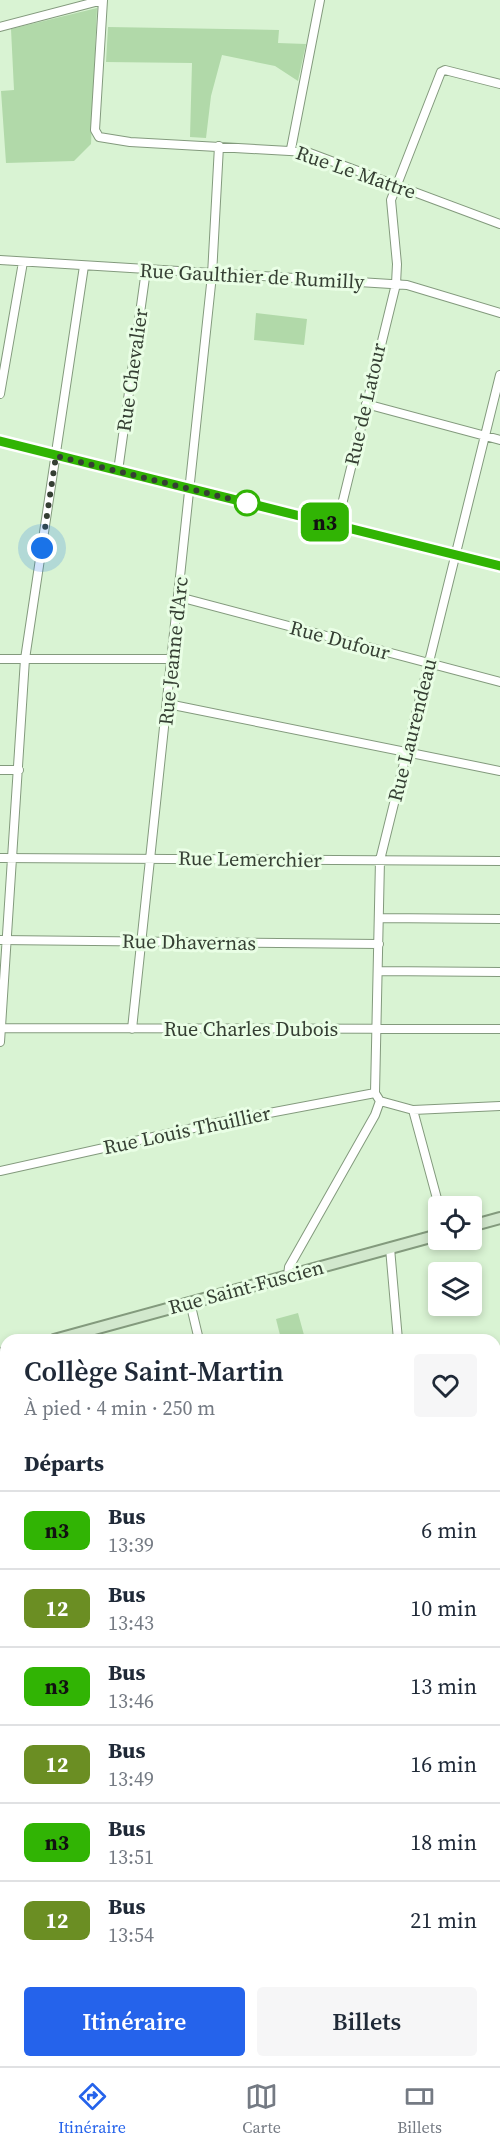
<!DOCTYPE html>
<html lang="fr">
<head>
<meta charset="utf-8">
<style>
  :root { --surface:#fff; --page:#f6f6f7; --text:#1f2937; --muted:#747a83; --line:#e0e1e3; --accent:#2563eb }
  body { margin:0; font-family:"Source Serif 4",serif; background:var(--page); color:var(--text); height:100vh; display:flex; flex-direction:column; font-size:22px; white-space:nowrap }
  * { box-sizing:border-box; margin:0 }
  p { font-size:20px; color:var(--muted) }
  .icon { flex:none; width:33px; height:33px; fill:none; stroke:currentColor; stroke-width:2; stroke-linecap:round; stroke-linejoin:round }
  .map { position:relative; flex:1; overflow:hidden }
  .drawer { position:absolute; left:0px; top:1334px; width:501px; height:734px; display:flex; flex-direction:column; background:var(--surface); border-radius:18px 18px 0 0; box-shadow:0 3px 9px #0003 }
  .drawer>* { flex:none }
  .badge { padding:0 12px; border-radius:9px; font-size:21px; line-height:39px }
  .buttons { position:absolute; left:428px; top:1196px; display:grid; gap:12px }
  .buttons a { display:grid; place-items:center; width:54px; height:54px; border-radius:6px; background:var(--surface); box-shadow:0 3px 9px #0003; font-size:30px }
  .you { position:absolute; width:30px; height:30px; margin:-15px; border:4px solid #fff; border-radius:50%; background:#1a73e8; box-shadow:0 0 0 9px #1a73e833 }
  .map>.badge { position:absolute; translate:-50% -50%; box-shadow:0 0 0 3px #fff }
  h2 { padding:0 24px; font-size:22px; line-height:54px }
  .round { display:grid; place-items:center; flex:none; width:63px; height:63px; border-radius:6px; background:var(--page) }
  .overview { display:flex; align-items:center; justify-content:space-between; height:102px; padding:0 24px }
  h1 { font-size:28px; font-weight:600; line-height:45px }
  .button { display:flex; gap:12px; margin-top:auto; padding:12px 24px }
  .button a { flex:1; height:69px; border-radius:6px; background:var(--accent); color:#fff; font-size:24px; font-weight:600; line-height:69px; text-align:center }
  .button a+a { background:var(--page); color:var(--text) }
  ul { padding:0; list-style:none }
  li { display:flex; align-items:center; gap:18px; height:78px; padding:0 24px; border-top:2px solid var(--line) }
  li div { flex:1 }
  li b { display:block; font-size:22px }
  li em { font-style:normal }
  li .badge { min-width:66px; font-weight:700; text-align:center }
  .dock { display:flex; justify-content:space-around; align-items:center; height:84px; border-top:2px solid var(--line); background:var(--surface); font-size:16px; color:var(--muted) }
  .dock a { display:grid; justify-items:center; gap:3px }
  .dock .selected { color:var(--accent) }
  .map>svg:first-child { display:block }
</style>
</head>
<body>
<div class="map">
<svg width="500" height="2066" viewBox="0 0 500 2066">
  <rect width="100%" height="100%" fill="#d9f3d3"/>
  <path fill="#b1d9a9" d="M97 8 91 144 74 161 6 163 1 91 14 90 11 29Z
    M108 27 279 30 278 43 306 44 298 81 275 66 222 55 211 96 206 138 190 137 192 63 106 62Z
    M256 313 307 319 304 345 254 340Z
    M298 1313 304 1335 281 1339 276 1319Z
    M0 1640 6 1669V1959L0 1958Z"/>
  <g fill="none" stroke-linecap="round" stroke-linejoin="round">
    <g stroke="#839a7d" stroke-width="10">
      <path id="minor" d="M103 0 95 130 99 137 130 142 307 152 500 224
        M0 27 103 0
        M291 149 320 0
        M0 260 407 285 500 313
        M500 375 380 860 375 1093 380 1101 413 1110 500 1106
        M0 394 23 262
        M366 404 500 440
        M118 471 146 270
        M337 525 396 284 397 264 391 200 441 72 445 70 500 84
        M179 597 500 682
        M0 659H172
        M168 704 500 771
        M0 770H19
        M0 858 500 861
        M379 918 500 919
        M0 940 379 944
        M378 971 500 972
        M1 1028 500 1029
        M132 1029 212 275 219 146
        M0 1042 25 659 84 266
        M413 1110 439 1206
        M0 1171 216 1123 375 1093
        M390 1248 398 1340
        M288 1276 289 1267 375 1115 380 1101
        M190 1302 199 1340
        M495 1500 500 1499
        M1 1614 6 1613
        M495 1625H500
        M495 1691H500
        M495 1809 500 1811
        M495 1848 500 1851
        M495 1922 500 1921
        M495 1963 500 1966
        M495 1977 500 1972
        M0 1987 6 1998
        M0 2060 3 2066
        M40 2061 42 2066
        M139 2061 146 2066
        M29 2066 34 2061
        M417 2066 421 2061"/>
    </g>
    <g stroke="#839a7d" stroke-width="12">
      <path id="tertiary" d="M0 441 500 566"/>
    </g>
    <g stroke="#839a7d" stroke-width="14">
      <path id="secondary" d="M471 1226 500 1218
        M54 1340 438 1235
        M0 1354 6 1353"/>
    </g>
    <g stroke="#fff" stroke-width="15">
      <path id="primary" d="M0 2018 6 2029
        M0 2033 6 2045
        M23 2061 25 2066"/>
    </g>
    <use href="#minor" stroke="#fff" stroke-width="8"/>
    <use href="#tertiary" stroke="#fff" stroke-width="9"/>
    <use href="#secondary" stroke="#d2e8cd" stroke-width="10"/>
    <use href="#primary" stroke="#a4d19a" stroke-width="12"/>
  </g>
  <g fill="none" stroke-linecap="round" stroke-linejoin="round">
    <g stroke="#fff" stroke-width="14">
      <path id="line" d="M0 441 500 566"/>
    </g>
    <use href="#line" stroke="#31b404" stroke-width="9"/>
    <path stroke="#353f33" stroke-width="6" stroke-dasharray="0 10.8" d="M42 548 56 456 247 503"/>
  </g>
  <circle fill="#fff" stroke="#31b404" stroke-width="3" cx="247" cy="503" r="12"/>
  <g text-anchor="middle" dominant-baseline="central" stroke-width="6" stroke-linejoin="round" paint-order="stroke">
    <g font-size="20" fill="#353f33" stroke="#e9fee5">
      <text transform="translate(356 172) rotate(19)">Rue Le Mattre</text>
      <text transform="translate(252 276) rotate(3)">Rue Gaulthier de Rumilly</text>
      <text transform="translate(132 370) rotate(-82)">Rue Chevalier</text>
      <text transform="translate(365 404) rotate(-77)">Rue de Latour</text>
      <text transform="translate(340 640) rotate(15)">Rue Dufour</text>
      <text transform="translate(173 651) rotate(-84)">Rue Jeanne d'Arc</text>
      <text transform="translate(412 730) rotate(-76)">Rue Laurendeau</text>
      <text transform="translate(250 859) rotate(1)">Rue Lemerchier</text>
      <text transform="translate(189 942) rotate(1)">Rue Dhavernas</text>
      <text x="251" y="1029">Rue Charles Dubois</text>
      <text transform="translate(187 1130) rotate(-12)">Rue Louis Thuillier</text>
      <text transform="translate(246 1287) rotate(-15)">Rue Saint-Fuscien</text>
    </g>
  </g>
</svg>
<div class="buttons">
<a><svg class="icon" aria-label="locate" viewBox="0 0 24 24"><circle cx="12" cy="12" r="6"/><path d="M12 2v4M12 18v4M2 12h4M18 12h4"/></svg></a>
<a><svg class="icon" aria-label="layers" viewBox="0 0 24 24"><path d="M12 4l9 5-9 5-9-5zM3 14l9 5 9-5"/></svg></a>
</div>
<div class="you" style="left:42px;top:548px"></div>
<b class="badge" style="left:325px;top:522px;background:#31b404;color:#111">n3</b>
<section class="drawer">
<div class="overview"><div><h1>Collège Saint-Martin</h1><p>À pied · 4 min · 250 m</p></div><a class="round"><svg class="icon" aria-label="heart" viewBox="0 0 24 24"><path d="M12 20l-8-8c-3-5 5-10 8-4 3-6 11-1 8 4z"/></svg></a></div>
<h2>Départs</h2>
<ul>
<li><span class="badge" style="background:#31b404;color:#111">n3</span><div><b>Bus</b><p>13:39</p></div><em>6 min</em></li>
<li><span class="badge" style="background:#6b8e23;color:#fff">12</span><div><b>Bus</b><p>13:43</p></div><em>10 min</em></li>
<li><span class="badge" style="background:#31b404;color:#111">n3</span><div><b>Bus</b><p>13:46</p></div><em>13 min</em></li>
<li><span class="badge" style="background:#6b8e23;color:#fff">12</span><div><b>Bus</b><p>13:49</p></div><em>16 min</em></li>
<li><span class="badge" style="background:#31b404;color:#111">n3</span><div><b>Bus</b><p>13:51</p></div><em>18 min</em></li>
<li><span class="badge" style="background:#6b8e23;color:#fff">12</span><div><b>Bus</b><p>13:54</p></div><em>21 min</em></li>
</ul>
<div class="button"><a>Itinéraire</a><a>Billets</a></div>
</section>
</div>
<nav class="dock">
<a class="selected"><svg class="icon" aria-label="directions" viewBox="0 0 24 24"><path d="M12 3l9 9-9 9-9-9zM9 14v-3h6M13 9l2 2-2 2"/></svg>Itinéraire</a>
<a><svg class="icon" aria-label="map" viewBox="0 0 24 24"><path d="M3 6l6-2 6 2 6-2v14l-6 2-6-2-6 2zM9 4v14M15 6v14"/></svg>Carte</a>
<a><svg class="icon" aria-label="tickets" viewBox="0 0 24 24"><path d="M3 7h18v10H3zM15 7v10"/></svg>Billets</a>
</nav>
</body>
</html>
